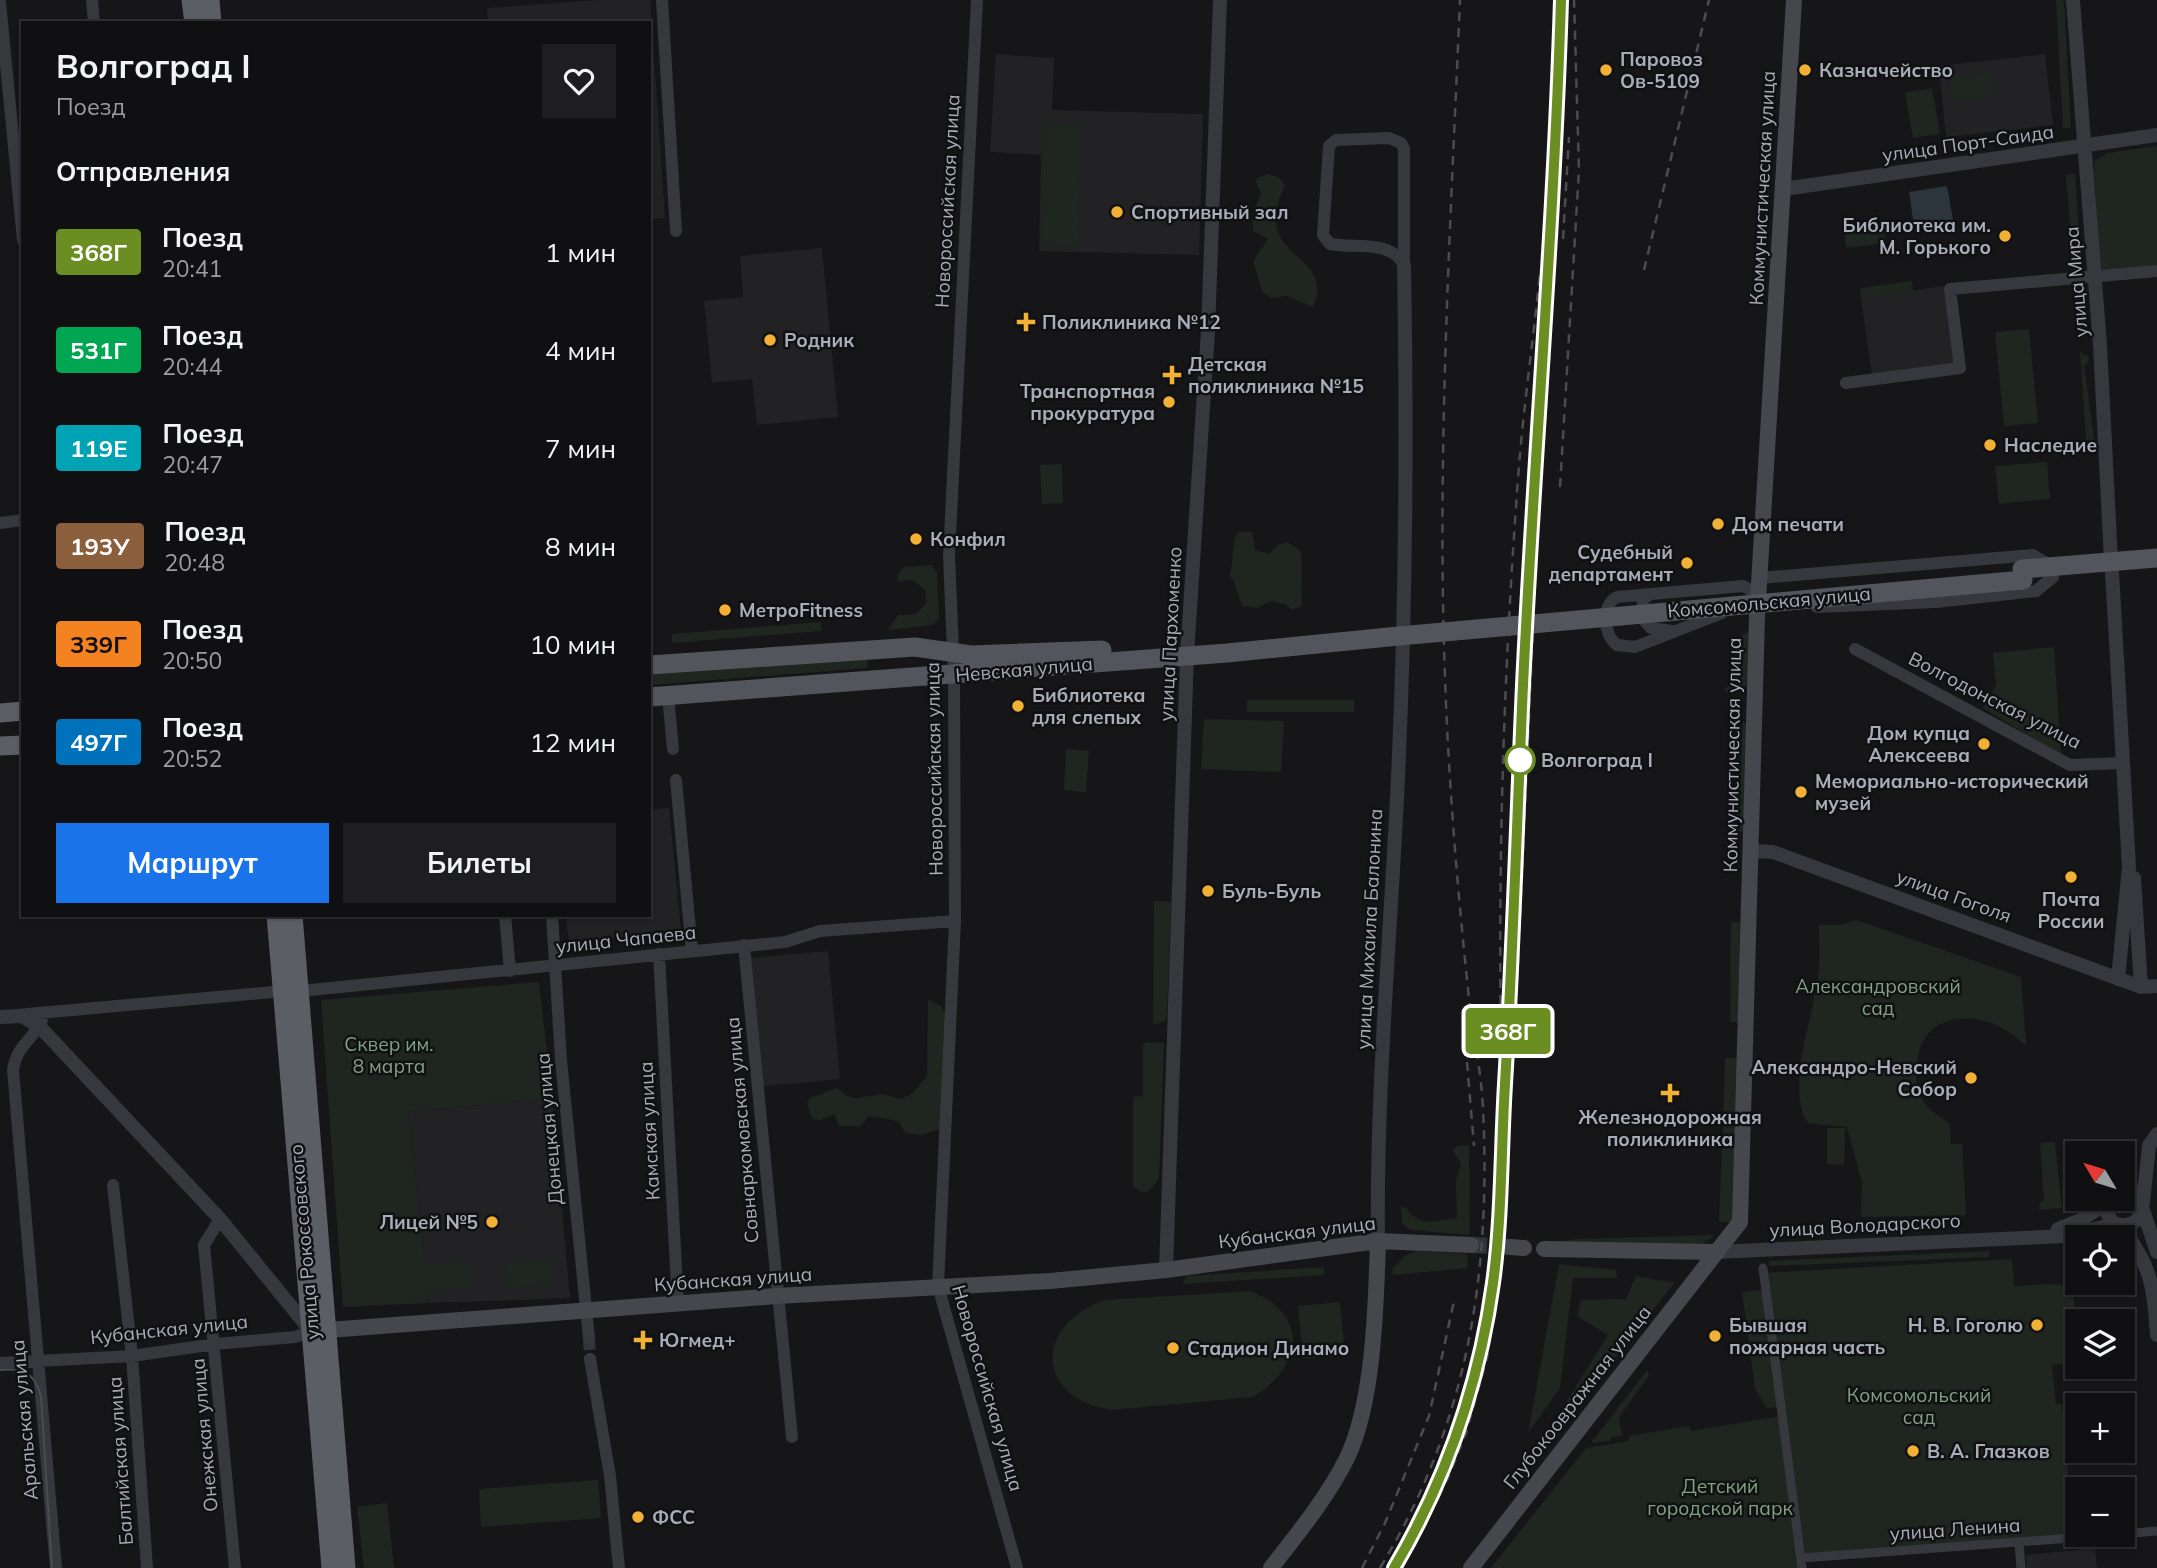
<!DOCTYPE html>
<html lang="ru">
<head>
<meta charset="utf-8">
<style>
  :root { --surface:#101012; --page:#1e1e20; --text:#f1f3f6; --muted:#9c9d9f; --line:#303032; --accent:#1a73e8 }
  body { margin:0; font-family:Mulish,sans-serif; background:var(--page); color:var(--text); height:100vh; display:flex; flex-direction:column; font-size:26px; white-space:nowrap }
  * { box-sizing:border-box; margin:0 }
  p { font-size:23px; color:var(--muted) }
  .icon { flex:none; width:38px; height:38px; fill:none; stroke:currentColor; stroke-width:2; stroke-linecap:round; stroke-linejoin:round }
  .map { position:relative; flex:1; overflow:hidden }
  .drawer { position:absolute; left:21px; top:21px; width:630px; height:896px; display:flex; flex-direction:column; background:var(--surface); border-radius:0px; box-shadow:0 2px 5px #0004,0 0 0 2px var(--line) }
  .drawer>* { flex:none }
  .badge { padding:0 14px; border-radius:5px; font-size:24px; line-height:46px }
  .needle { width:46px; rotate:308deg }
  .fabs { position:absolute; left:2065px; top:1141px; display:grid; gap:14px }
  .fabs a { display:grid; place-items:center; width:70px; height:70px; border-radius:0px; background:var(--surface); box-shadow:0 2px 5px #0004,0 0 0 2px var(--line); font-size:35px }
  .map>.badge { position:absolute; translate:-50% -50%; box-shadow:0 0 0 4px #fff }
  h2 { padding:0 35px; font-size:26px; line-height:63px }
  .round { display:grid; place-items:center; flex:none; width:74px; height:74px; border-radius:0px; background:var(--page) }
  .head { display:flex; align-items:center; justify-content:space-between; height:119px; padding:0 35px }
  h1 { font-size:33px; font-weight:700; line-height:52px }
  .primary-button { display:flex; gap:14px; margin-top:auto; padding:14px 35px }
  .primary-button a { flex:1; height:80px; border-radius:0px; background:var(--accent); color:#fff; font-size:28px; font-weight:700; line-height:80px; text-align:center }
  .primary-button a+a { background:var(--page); color:var(--text) }
  ul { padding:0; list-style:none }
  li { display:flex; align-items:center; gap:21px; height:98px; padding:0 35px }
  li div { flex:1 }
  li b { display:block; font-size:26px }
  li em { font-style:normal }
  li .badge { min-width:77px; font-weight:700; text-align:center }
  .map>svg:first-child { display:block }
</style>
</head>
<body>
<div class="map">
<svg width="2157" height="1568" viewBox="0 0 2157 1568">
  <rect width="100%" height="100%" fill="#161618"/>
  <path fill="#222225" d="M597 0H650L665 218 649 219V23H488L487 8Z
    M996 54 1054 58 1052 110 1203 114 1199 255 1039 251 1041 155 990 152Z
    M2045 54 2053 125 1946 137 1939 66Z
    M822 248 838 417 757 425 752 379 712 383 704 301 743 297 740 256Z
    M1944 286 1955 364 1872 375 1861 298Z
    M669 808 681 931 569 942 566 915H649V810Z
    M828 951 840 1079 763 1086 751 958Z
    M552 1098 570 1298 429 1303 408 1112Z
    M2095 1548 2097 1568H2027L2026 1555Z"/>
  <path fill="#1e261f" d="M2056 0H2064L2071 128H2063Z
    M1994 72 1996 97 1951 102 1949 76Z
    M1932 88 1940 134 1913 138 1905 93Z
    M1045 123 1081 124 1078 247 1041 246Z
    M2157 146V266L2103 270 2098 265 2094 161 2108 153Z
    M1267 174 1278 177 1285 186C1248 261 1337 250 1313 307L1287 296 1270 298 1262 291 1253 261 1268 239 1253 231V219L1264 212 1256 206 1261 193 1255 179Z
    M2075 174 2082 273 2074 275 2066 175Z
    M1884 226 1886 243 1846 248 1844 231Z
    M1912 281 1913 291 1861 298 1860 288Z
    M2029 329 2038 423 2004 426 1995 332Z
    M2080 352 2088 356 2089 362 2084 365 2095 444 2091 451 2087 452Z
    M2047 462 2050 499 1999 504 1995 466Z
    M1062 464 1063 503 1042 504 1040 465Z
    M1252 531 1255 550 1269 554 1278 545 1287 542 1301 551 1302 606 1292 610 1286 605 1271 601 1257 608 1242 606 1233 579 1229 576C1235 561 1230 546 1238 532Z
    M932 565 937 573 939 619 933 625 888 630 898 615 916 614 926 603 925 590 913 580 898 581 897 575 904 567Z
    M821 622V631L672 643V634Z
    M1750 631 1749 685 1726 692 1724 689C1745 676 1738 656 1742 635Z
    M2054 647 2061 755 1983 708 1996 685 1993 653Z
    M867 656 868 668 649 685V673Z
    M1247 700H1354V712H1247Z
    M1204 719 1284 721 1281 772 1201 769Z
    M1743 721 1749 726 1743 830 1736 837Z
    M1066 749 1089 751 1086 792 1064 790Z
    M1154 901 1171 902 1167 1016 1164 1022 1153 1025Z
    M1856 920 2021 977 2026 1045C2016 1038 2005 1028 1994 1024 1963 1011 1924 1019 1918 1057 1915 1070 1915 1087 1922 1099 1928 1110 1940 1117 1950 1124L1951 1144H1962L1966 1215 1861 1217 1862 1182 1847 1127 1808 1123C1784 1089 1816 1009 1819 969 1820 954 1819 939 1819 925H1839Z
    M1731 922H1740L1738 1022H1730Z
    M539 982 552 1098 408 1112 425 1264 472 1261 474 1287 428 1291 429 1303 343 1307 321 1000Z
    M928 999 941 1006 946 1017 940 1129 921 1135 906 1133 898 1121 869 1116 860 1126H839L834 1114 821 1120 812 1119 807 1103 810 1098 837 1088 847 1096 855 1098 883 1094 900 1099 913 1093 927 1076Z
    M1147 1042 1164 1043 1159 1179 1149 1191 1141 1192 1133 1187V1097L1143 1096V1045Z
    M1725 1058H1737L1734 1136 1723 1135Z
    M1827 1128H1845L1844 1165 1827 1164Z
    M2055 1142 2062 1208 2039 1210 2040 1202 2044 1200 2040 1143Z
    M1722 1144H1735L1733 1222H1719Z
    M1469 1145 1470 1235 1411 1230 1402 1224 1401 1206C1409 1208 1408 1213 1415 1217 1426 1225 1445 1220 1457 1218L1456 1182 1461 1164 1453 1151 1456 1146Z
    M1715 1235 1702 1244 1557 1242 1577 1239Z
    M1417 1251 1467 1254 1468 1268 1393 1275 1392 1269 1406 1255Z
    M1989 1251V1257L1769 1266V1261Z
    M2012 1259 2014 1286 2050 1284 2073 1286 2077 1346 2066 1348 2070 1364 2052 1365 2056 1404H2062L2071 1508 2077 1509V1535L1802 1558V1568H1491L1586 1448 1629 1441V1436L1689 1426 1691 1431 1782 1416 1763 1273Z
    M552 1260 553 1285 507 1288 505 1263Z
    M1559 1264 1616 1270 1617 1278H1573L1560 1388 1528 1433Z
    M1324 1267V1275L1183 1284 1186 1276Z
    M1636 1276 1674 1283 1546 1446 1551 1427 1608 1335 1577 1316 1581 1300 1626 1299Z
    M1763 1290 1778 1407 1767 1408 1755 1389 1742 1292Z
    M1251 1291C1310 1315 1303 1367 1253 1397L1112 1410C1033 1398 1035 1324 1105 1300Z
    M1340 1302 1345 1355 1303 1359 1298 1306Z
    M1647 1370 1649 1376 1619 1417 1622 1436 1612 1437 1611 1441 1591 1443Z
    M598 1480 601 1518 481 1527 479 1489Z
    M387 1503 394 1568H364L357 1507Z"/>
  <path fill="#2c353c" d="M1947 186 1953 220 1914 226 1909 192Z"/>
  <g fill="none" stroke-linecap="round" stroke-linejoin="round">
    <path stroke="#333438" stroke-width="12" stroke-dasharray="12 6" stroke-linecap="butt" d="M589 1338 590 1359"/>
    <path stroke="#333438" stroke-width="16" stroke-dasharray="16 8" stroke-linecap="butt" d="M1471 1245 1510 1247"/>
    <path stroke="#37383d" stroke-width="9" d="M1763 1268 1802 1568
      M2123 1534 2157 1531
      M2019 1542 2021 1568
      M1801 1558 2112 1535"/>
    <path stroke="#37383d" stroke-width="12" d="M92 0 94 23
      M662 0 676 231
      M977 0 949 555 954 675 955 921 938 1286 1017 1568
      M0 2 23 240
      M1389 138 1401 143 1404 149V265C1390 239 1356 249 1330 244L1323 235 1329 146 1336 140Z
      M1846 383 1960 368 1950 289 2157 271
      M0 523 23 520
      M1759 578 2033 555 2051 566
      M1651 594 1643 599 1642 618 1651 628 1672 631
      M1817 607 1936 602 2036 591 2053 577
      M1722 613 1635 647 1617 645C1603 635 1601 605 1617 597L1743 586 1754 592 1757 599
      M1855 649 2070 765 2122 763
      M668 695 673 749
      M676 780 692 951
      M505 915 510 971
      M552 915 561 1060 589 1338
      M744 945 792 1437
      M659 954 678 1305
      M301 991 785 942 820 931 955 921
      M44 1013C39 1037 17 1042 13 1070L56 1568
      M17 1015 284 991
      M113 1185 132 1356 147 1568
      M220 1219 204 1245 235 1568
      M590 1359 610 1476 619 1568
      M0 1363 132 1356 215 1344 295 1337 312 1331"/>
    <path stroke="#37383d" stroke-width="14" d="M2073 0 2100 345 2111 561
      M1784 189 2157 135
      M2112 572 2129 867 2118 979
      M1751 851 1773 852 2141 987 2157 986
      M2134 878 2141 987
      M0 1017 22 1016 40 1027 220 1219 311 1331
      M2107 1199 2105 1209 2112 1222C2133 1233 2151 1212 2138 1193L2123 1187
      M2143 1202 2149 1146 2157 1134
      M2143 1210 2157 1252
      M2120 1225C2152 1267 2153 1284 2157 1335
      M2058 1229 2081 1220 2105 1204
      M1378 1241C1376 1086 1391 932 1398 777 1406 607 1407 436 1404 265
      M1717 1252 2065 1236 2116 1224
      M1166 1270 1187 655 1208 331 1220 0"/>
    <path stroke="#45474d" stroke-width="16" d="M1510 1247 1524 1248
      M1544 1249 1717 1252
      M315 1331 777 1296 1050 1281 1166 1270 1378 1241 1471 1245
      M1271 1568C1298 1533 1327 1498 1347 1458 1374 1402 1376 1304 1378 1241
      M1471 1568 1740 1222 1757 617 1794 0"/>
    <path stroke="#53555c" stroke-width="19" d="M2022 569 2157 558
      M649 665 915 647 971 655 1102 650
      M649 697 1227 653 1399 636"/>
    <path stroke="#5b5e65" stroke-width="19" d="M191 0 194 23
      M210 0 212 23
      M0 713 23 711
      M0 746 23 745
      M276 915 331 1568
      M293 915 346 1568"/>
    <path stroke="#4a4c52" stroke-width="2" d="M0 1370C24 1368 34 1372 41 1396L52 1568"/>
    <path stroke="#4a4c52" stroke-width="2.5" stroke-dasharray="9 7" stroke-linecap="butt" d="M1563 239 1569 137
      M1644 270 1709 0
      M1560 487 1579 170 1574 0
      M1467 1062 1474 1146
      M1502 1084C1497 882 1503 680 1518 479 1523 410 1533 342 1540 273
      M1362 1568 1385 1523 1429 1416 1454 1301
      M1380 1568C1468 1423 1491 1275 1483 1108 1481 1068 1472 1029 1468 989 1456 876 1447 760 1444 646 1438 431 1451 215 1460 0
      M1402 1568 1448 1478 1466 1433 1487 1358 1501 1265 1517 986 1561 0"/>
    <path stroke="#53555c" stroke-width="19" d="M1399 636 2023 580"/>
  </g>
  <g fill="none" stroke-linecap="round" stroke-linejoin="round">
    <g stroke="#fff" stroke-width="16">
      <path id="line" d="M1394 1568C1446 1480 1479 1385 1493 1283 1502 1218 1501 1150 1505 1084 1513 951 1517 818 1523 685 1534 457 1554 229 1561 0"/>
    </g>
    <use href="#line" stroke="#6b8e23" stroke-width="10"/>
  </g>
  <g fill="#f2b134" stroke="#111113" stroke-width="2.5">
    <circle cx="1606" cy="70" r="7"/>
    <circle cx="1805" cy="70" r="7"/>
    <circle cx="1117" cy="212" r="7"/>
    <circle cx="2005" cy="236" r="7"/>
    <path d="M1022.5 311.5h7v7h7v7h-7v7h-7v-7h-7v-7h7z"/>
    <circle cx="770" cy="340" r="7"/>
    <path d="M1168.5 364.5h7v7h7v7h-7v7h-7v-7h-7v-7h7z"/>
    <circle cx="1169" cy="402" r="7"/>
    <circle cx="1990" cy="445" r="7"/>
    <circle cx="1718" cy="524" r="7"/>
    <circle cx="916" cy="539" r="7"/>
    <circle cx="1687" cy="563" r="7"/>
    <circle cx="725" cy="610" r="7"/>
    <circle cx="1018" cy="706" r="7"/>
    <circle cx="1984" cy="744" r="7"/>
    <circle cx="1801" cy="792" r="7"/>
    <circle cx="2071" cy="877" r="7"/>
    <circle cx="1208" cy="891" r="7"/>
    <circle cx="1971" cy="1078" r="7"/>
    <path d="M1666.5 1082.5h7v7h7v7h-7v7h-7v-7h-7v-7h7z"/>
    <circle cx="492" cy="1222" r="7"/>
    <circle cx="2037" cy="1325" r="7"/>
    <circle cx="1715" cy="1336" r="7"/>
    <path d="M639.5 1329.5h7v7h7v7h-7v7h-7v-7h-7v-7h7z"/>
    <circle cx="1173" cy="1348" r="7"/>
    <circle cx="1913" cy="1451" r="7"/>
    <circle cx="638" cy="1517" r="7"/>
  </g>
  <circle fill="#fff" stroke="#6b8e23" stroke-width="3.5" cx="1520" cy="760" r="14"/>
  <g text-anchor="middle" dominant-baseline="central" stroke-width="5" stroke-linejoin="round" paint-order="stroke">
    <g font-size="19" font-weight="bold" fill="#a8adb8" stroke="#111113" text-anchor="start">
      <text x="1620" y="59">Паровоз<tspan x="1620" dy="22">Ов-5109</tspan></text>
      <text x="1819" y="70">Казначейство</text>
      <text x="1131" y="212">Спортивный зал</text>
      <text x="1991" y="225" text-anchor="end">Библиотека им.<tspan x="1991" dy="22">М. Горького</tspan></text>
      <text x="1042" y="322">Поликлиника №12</text>
      <text x="784" y="340">Родник</text>
      <text x="1188" y="364">Детская<tspan x="1188" dy="22">поликлиника №15</tspan></text>
      <text x="1155" y="391" text-anchor="end">Транспортная<tspan x="1155" dy="22">прокуратура</tspan></text>
      <text x="2004" y="445">Наследие</text>
      <text x="1732" y="524">Дом печати</text>
      <text x="930" y="539">Конфил</text>
      <text x="1673" y="552" text-anchor="end">Судебный<tspan x="1673" dy="22">департамент</tspan></text>
      <text x="739" y="610">МетроFitness</text>
      <text x="1032" y="695">Библиотека<tspan x="1032" dy="22">для слепых</tspan></text>
      <text x="1970" y="733" text-anchor="end">Дом купца<tspan x="1970" dy="22">Алексеева</tspan></text>
      <text x="1815" y="781">Мемориально-исторический<tspan x="1815" dy="22">музей</tspan></text>
      <text x="1222" y="891">Буль-Буль</text>
      <text x="2071" y="899" text-anchor="middle">Почта<tspan x="2071" dy="22">России</tspan></text>
      <text x="1957" y="1067" text-anchor="end">Александро-Невский<tspan x="1957" dy="22">Собор</tspan></text>
      <text x="1670" y="1117" text-anchor="middle">Железнодорожная<tspan x="1670" dy="22">поликлиника</tspan></text>
      <text x="478" y="1222" text-anchor="end">Лицей №5</text>
      <text x="1729" y="1325">Бывшая<tspan x="1729" dy="22">пожарная часть</tspan></text>
      <text x="2023" y="1325" text-anchor="end">Н. В. Гоголю</text>
      <text x="659" y="1340">Югмед+</text>
      <text x="1187" y="1348">Стадион Динамо</text>
      <text x="1927" y="1451">В. А. Глазков</text>
      <text x="652" y="1517">ФСС</text>
    </g>
    <g font-size="19" fill="#a8adb8" stroke="#111113">
      <text transform="translate(1968 143) rotate(-8)">улица Порт-Саида</text>
      <text transform="translate(1762 188) rotate(-87)">Коммунистическая улица</text>
      <text transform="translate(947 201) rotate(-87)">Новороссийская улица</text>
      <text transform="translate(2076 282) rotate(-95)">улица Мира</text>
      <text transform="translate(1769 602) rotate(-5)">Комсомольская улица</text>
      <text transform="translate(1170 634) rotate(-87)">улица Пархоменко</text>
      <text transform="translate(1024 669) rotate(-5)">Невская улица</text>
      <text transform="translate(1995 700) rotate(27)">Волгодонская улица</text>
      <text transform="translate(1732 755) rotate(-89)">Коммунистическая улица</text>
      <text transform="translate(934 769) rotate(-91)">Новороссийская улица</text>
      <text transform="translate(1954 896) rotate(20)">улица Гоголя</text>
      <text transform="translate(1369 929) rotate(-87)">улица Михаила Балонина</text>
      <text transform="translate(626 939) rotate(-6)">улица Чапаева</text>
      <text transform="translate(549 1129) rotate(-95)">Донецкая улица</text>
      <text transform="translate(742 1130) rotate(-95)">Совнаркомовская улица</text>
      <text transform="translate(649 1131) rotate(-93)">Камская улица</text>
      <text transform="translate(1865 1225) rotate(-3)">улица Володарского</text>
      <text transform="translate(1297 1232) rotate(-7)">Кубанская улица</text>
      <text transform="translate(304 1242) rotate(-95)">улица Рокоссовского</text>
      <text transform="translate(733 1279) rotate(-4)">Кубанская улица</text>
      <text transform="translate(169 1329) rotate(-6)">Кубанская улица</text>
      <text transform="translate(988 1388) rotate(74)">Новороссийская улица</text>
      <text transform="translate(1577 1397) rotate(-52)">Глубокоовражная улица</text>
      <text transform="translate(24 1420) rotate(-95)">Аральская улица</text>
      <text transform="translate(204 1435) rotate(-95)">Онежская улица</text>
      <text transform="translate(120 1461) rotate(-94)">Балтийская улица</text>
      <text transform="translate(1955 1529) rotate(-4)">улица Ленина</text>
    </g>
    <g font-size="19" font-weight="bold" fill="#a8adb8" stroke="#111113" text-anchor="start">
      <text x="1541" y="760">Волгоград I</text>
    </g>
    <g font-size="19" fill="#7fa381" stroke="#111113">
      <text x="1878" y="986">Александровский<tspan x="1878" dy="22">сад</tspan></text>
      <text x="389" y="1044">Сквер им.<tspan x="389" dy="22">8 марта</tspan></text>
      <text x="1919" y="1395">Комсомольский<tspan x="1919" dy="22">сад</tspan></text>
      <text x="1720" y="1486">Детский<tspan x="1720" dy="22">городской парк</tspan></text>
    </g>
  </g>
</svg>
<div class="fabs">
<a><svg class="needle" viewBox="-14 -14 28 28"><path d="M0-13l5 13h-10z" fill="#e53935"/><path d="M0 13l5-13h-10z" fill="#9c9d9f"/></svg></a>
<a><svg class="icon" aria-label="locate" viewBox="0 0 24 24"><circle cx="12" cy="12" r="6"/><path d="M12 2v4M12 18v4M2 12h4M18 12h4"/></svg></a>
<a><svg class="icon" aria-label="layers" viewBox="0 0 24 24"><path d="M12 4l9 5-9 5-9-5zM3 14l9 5 9-5"/></svg></a>
<a>+</a>
<a>−</a>
</div>
<b class="badge" style="left:1508px;top:1031px;background:#6b8e23;color:#fff">368Г</b>
<section class="drawer">
<div class="head"><div><h1>Волгоград I</h1><p>Поезд</p></div><a class="round"><svg class="icon" aria-label="heart" viewBox="0 0 24 24"><path d="M12 20l-8-8c-3-5 5-10 8-4 3-6 11-1 8 4z"/></svg></a></div>
<h2>Отправления</h2>
<ul>
<li><span class="badge" style="background:#6b8e23;color:#fff">368Г</span><div><b>Поезд</b><p>20:41</p></div><em>1 мин</em></li>
<li><span class="badge" style="background:#00a651;color:#fff">531Г</span><div><b>Поезд</b><p>20:44</p></div><em>4 мин</em></li>
<li><span class="badge" style="background:#00a3b4;color:#fff">119Е</span><div><b>Поезд</b><p>20:47</p></div><em>7 мин</em></li>
<li><span class="badge" style="background:#8b5e3c;color:#fff">193У</span><div><b>Поезд</b><p>20:48</p></div><em>8 мин</em></li>
<li><span class="badge" style="background:#f58220;color:#111">339Г</span><div><b>Поезд</b><p>20:50</p></div><em>10 мин</em></li>
<li><span class="badge" style="background:#0072bc;color:#fff">497Г</span><div><b>Поезд</b><p>20:52</p></div><em>12 мин</em></li>
</ul>
<div class="primary-button"><a>Маршрут</a><a>Билеты</a></div>
</section>
</div>
</body>
</html>
